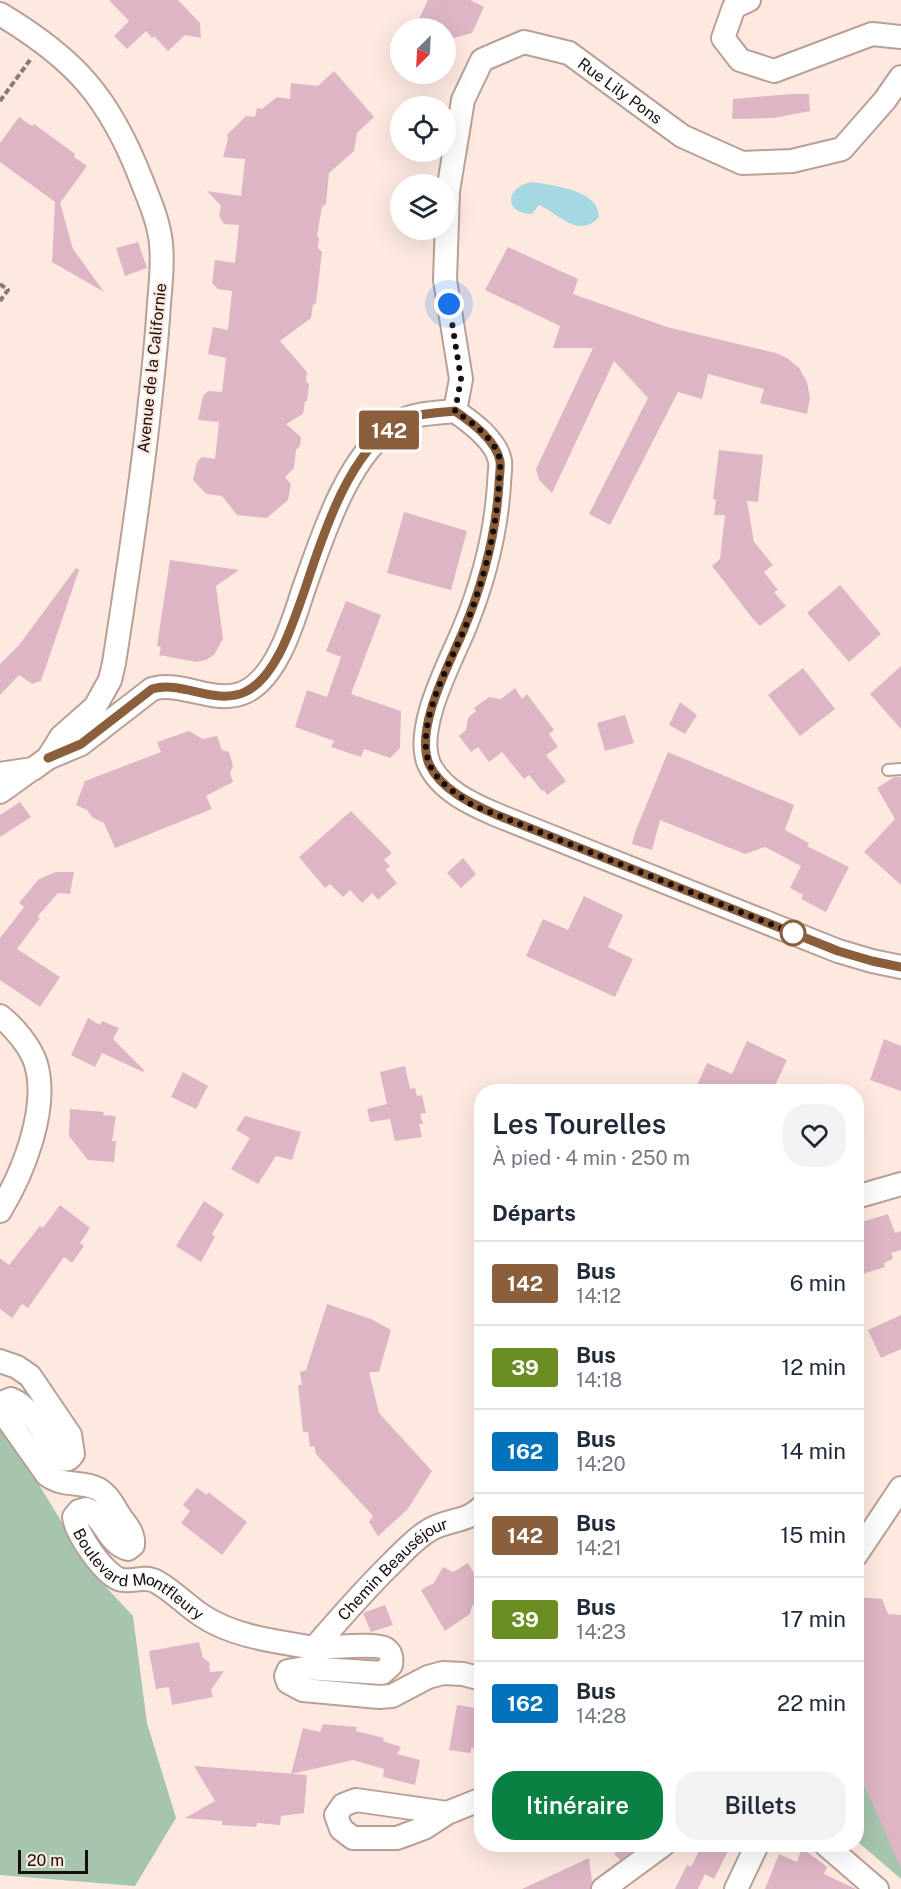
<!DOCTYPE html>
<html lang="fr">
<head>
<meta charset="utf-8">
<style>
  :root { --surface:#fff; --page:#f2f2f3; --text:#1f2937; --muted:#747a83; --line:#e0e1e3; --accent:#0b8043 }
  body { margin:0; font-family:"Public Sans",sans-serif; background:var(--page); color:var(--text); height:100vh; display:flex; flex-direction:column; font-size:22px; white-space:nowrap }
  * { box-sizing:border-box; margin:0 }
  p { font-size:20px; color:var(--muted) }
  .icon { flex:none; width:33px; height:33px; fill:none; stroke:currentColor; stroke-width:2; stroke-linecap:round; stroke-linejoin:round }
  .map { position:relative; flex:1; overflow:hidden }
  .drawer { position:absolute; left:474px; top:1084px; width:390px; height:768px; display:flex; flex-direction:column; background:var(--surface); border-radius:24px; box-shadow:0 6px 24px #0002 }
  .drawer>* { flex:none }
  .badge { padding:0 12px; border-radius:4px; font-size:21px; line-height:39px }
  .needle { width:39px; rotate:204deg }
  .buttons { position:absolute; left:390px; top:18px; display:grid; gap:12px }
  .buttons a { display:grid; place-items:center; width:66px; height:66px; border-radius:50%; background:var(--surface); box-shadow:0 6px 24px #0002; font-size:30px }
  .scale { position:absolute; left:18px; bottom:15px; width:70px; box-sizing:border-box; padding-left:6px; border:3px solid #180f0c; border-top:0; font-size:16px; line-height:21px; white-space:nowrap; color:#180f0c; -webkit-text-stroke:4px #fde9e0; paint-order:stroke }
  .you { position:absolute; width:30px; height:30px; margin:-15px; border:4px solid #fff; border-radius:50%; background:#1a73e8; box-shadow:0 0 0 9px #1a73e833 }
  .map>.badge { position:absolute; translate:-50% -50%; box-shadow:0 0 0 3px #fff }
  h2 { padding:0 18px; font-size:22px; line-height:54px }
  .round { display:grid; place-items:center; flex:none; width:63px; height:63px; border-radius:24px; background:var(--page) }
  .head { display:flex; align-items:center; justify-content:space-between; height:102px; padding:0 18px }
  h1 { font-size:28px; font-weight:600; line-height:45px }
  .action { display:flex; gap:12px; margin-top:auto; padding:12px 18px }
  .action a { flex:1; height:69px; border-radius:24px; background:var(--accent); color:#fff; font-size:24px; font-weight:600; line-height:69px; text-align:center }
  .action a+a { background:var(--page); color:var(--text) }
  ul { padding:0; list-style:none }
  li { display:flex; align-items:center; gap:18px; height:84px; padding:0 18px; border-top:2px solid var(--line) }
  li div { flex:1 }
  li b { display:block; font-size:22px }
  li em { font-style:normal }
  li .badge { min-width:66px; font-weight:700; text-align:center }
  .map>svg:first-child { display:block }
</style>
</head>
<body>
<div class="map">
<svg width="901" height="1889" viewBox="0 0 901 1889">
  <rect width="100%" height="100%" fill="#fde9e0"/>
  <path fill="#a5c5ae" d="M0 1421 93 1573 133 1616 147 1723 176 1818 135 1886 0 1875Z
    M856 1767 901 1861V1879L857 1841Z"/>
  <path fill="#a6d8e1" d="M532 182C552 185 600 190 599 217 578 240 558 213 539 205L532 214C504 214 504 187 532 182Z"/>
  <path fill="#deb5c5" d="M109 0H178L200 23 201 38 185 35 168 51 154 36 152 38 146 31 127 49 114 36 129 21Z
    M428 0H470L484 7 472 33 454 38 446 34V28H434L418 21Z
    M334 71 374 117 357 133 354 151 329 173 326 204 322 207 317 236 319 238 318 248 322 252 316 303 313 305 311 318 280 341 307 372 306 381 309 384 307 401H305L303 414 286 424 301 437 300 446 296 450 294 468 285 477 291 484 288 500 267 518 237 515 222 496 206 494 193 480 197 462 202 457 215 459 219 422 198 420 203 396 208 391 222 392 226 358 208 354 213 327 228 330 232 291 218 289 212 283 215 260 235 263 239 225 224 224 219 216 221 206 207 191 241 196 245 159 223 157 228 139 227 135 246 116 255 117 257 108 262 109 277 97 290 99 291 83 318 86Z
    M791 94H809L810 111 774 118 732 119 733 99Z
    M19 117 32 126 34 124 75 154 74 157 87 166 60 203 73 249 104 292 52 262 55 202 0 162V143Z
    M138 242 147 268 125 276 116 248Z
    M508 247 578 279 573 294 667 327 776 353 787 358 799 368 807 382 810 398 807 414 760 403 764 389 708 374 702 399 678 392 610 525 589 514 648 398 614 361 552 493 539 480 536 469 593 348H553L560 326 485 290Z
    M719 450 763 455 758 502 747 501 754 542 773 565 764 572 778 590 774 592 786 606 760 626 753 619 712 566 720 559 725 515H714L716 500 713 499Z
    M404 512 467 531 451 590 387 573Z
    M170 560 239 570 216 586 223 639 214 655 206 660 197 662 159 655 161 647 157 646Z
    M76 568 79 570 41 681 32 684 19 675 0 695V664L19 645Z
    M840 585 881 634 849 662 807 613Z
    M346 601 381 615 351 694 401 711 400 748 390 758 364 749 361 757 331 747 334 741 295 727 307 690 327 697 341 657 326 651Z
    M901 666V729L870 694Z
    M803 668 835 709 800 736 768 695Z
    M515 688 522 699 527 694 554 730 549 734 558 747 546 755 566 781 547 795 544 790 542 791 529 775 524 779 502 752 489 762 478 747 471 752 459 736 466 730 468 718 476 711 474 708 489 697 501 699Z
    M680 702 697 715 685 734 669 725Z
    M625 715 634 743 605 751 597 723Z
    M189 731 203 739 217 736 222 750 229 752 233 766 230 773 233 782 206 796 212 809 115 848 104 823 93 818 87 810 76 805 85 781 161 752 157 742Z
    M668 752 794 805 785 830 809 843 807 846 849 867 826 912 801 899 803 895 790 888 801 866 765 847 745 854 660 820 652 850 632 844 636 830Z
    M894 777H901V885L864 852 895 819 877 788Z
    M20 802 31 817 0 837V815Z
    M351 811 392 853 384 860 390 866 386 870 397 883 378 900 372 893 362 903 350 890 343 897 330 884 325 888 299 857Z
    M463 858 476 874 461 888 447 873Z
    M56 872H74L70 894 58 893 37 917 40 918 17 949 60 977 40 1007 0 980V938L24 907 19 903 39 879Z
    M584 896 623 915 608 947 633 959 615 997 526 956 543 919 568 930Z
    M88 1018 100 1025 102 1021 119 1028 113 1039 144 1070 143 1072 102 1053 95 1067 71 1055Z
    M884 1039 901 1046V1091L870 1080Z
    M747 1041 787 1060 772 1092H694L707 1063 732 1074Z
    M405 1066 410 1089 415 1088 417 1096 422 1095 426 1113 420 1114 423 1124H419L422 1137 395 1141 390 1119 370 1122 367 1109 387 1104 380 1072Z
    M183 1072 208 1086 196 1109 171 1097Z
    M70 1109 104 1112 103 1115 116 1116 112 1141H116L114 1162 88 1160 69 1136Z
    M245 1116 301 1132 292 1160 276 1156 258 1184 231 1169 250 1138 236 1130Z
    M204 1201 224 1214 212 1234 215 1237 201 1262 176 1246Z
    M60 1205 90 1228 80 1243 84 1246 72 1263 64 1257 28 1308 22 1304 12 1318 0 1309V1258L9 1265 40 1226 43 1228Z
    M888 1214 895 1233 901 1231V1250L891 1253 893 1259 884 1263 885 1267 856 1276V1224Z
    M327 1304 371 1319 391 1330 379 1372H369L379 1413 432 1471 407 1510 378 1536 369 1522 373 1516 316 1454 314 1446 310 1447 308 1432H303L298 1385H302L300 1372 306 1370Z
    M901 1315V1349L881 1358 868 1330Z
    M197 1488 207 1495 208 1492 247 1522 222 1555 181 1523 190 1511 183 1505Z
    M468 1563 482 1587V1600L472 1606 470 1614 445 1631 421 1590 434 1583 443 1567 453 1572Z
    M856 1597 882 1599 888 1614 901 1615V1868L856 1767Z
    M385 1605 393 1625 371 1632 363 1613Z
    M199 1642 203 1658 209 1662 210 1672 224 1671 211 1690 213 1697 172 1705 169 1687 156 1689 149 1651Z
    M457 1705 482 1709V1750L471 1748V1753L449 1750Z
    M323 1724 357 1727 356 1731 384 1738 383 1741 401 1747 397 1754 420 1760 415 1785 383 1777 384 1769 353 1760 291 1774 303 1728 320 1732Z
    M194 1766 307 1775 304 1813 281 1816 280 1825 257 1823 256 1827 222 1825V1821L185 1818 215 1801Z
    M623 1845H640L620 1860 614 1854Z
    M702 1845H731L714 1879 691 1867Z
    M802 1848 827 1867 824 1874 856 1889H765L779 1854 797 1862Z
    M589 1858 592 1881 590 1889H522Z
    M687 1865 705 1874 698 1889H675Z"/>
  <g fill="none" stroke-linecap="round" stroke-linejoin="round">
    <g stroke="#b8a096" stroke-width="14">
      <path id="lane" d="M888 770 901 769"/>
    </g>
    <g stroke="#b8a096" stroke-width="26">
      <g id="street">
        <path d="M749 0 734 7 723 38 740 60 774 71 872 34 901 37"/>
        <path d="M0 14C75 59 109 97 141 179 149 200 159 221 161 244 163 263 161 283 159 303 157 339 153 375 149 411 140 496 127 579 114 663L110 680 95 707 61 737 48 758"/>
        <path id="s1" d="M455 411 461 379 445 280 448 191 463 100 482 60 524 42 569 53 682 136 742 163 792 161 842 149 885 100 901 77"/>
        <path d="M0 774 33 769 48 758 81 744 152 689C183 680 214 706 245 692 277 677 293 622 303 591 322 538 347 455 397 423 413 413 437 413 455 411 471 422 496 440 500 461 501 468 499 477 499 484 496 534 483 583 464 629 450 663 414 728 429 764 441 790 471 804 497 815L838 951 872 961 901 967"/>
        <path d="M0 792 29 771"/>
        <path d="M0 1016C14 1027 31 1047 36 1064 49 1109 23 1173 0 1211"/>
        <path d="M856 1197 901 1184"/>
        <path id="s2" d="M0 1361 17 1367 30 1376 70 1435 73 1454C69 1460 67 1461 60 1458 46 1438 34 1409 11 1399L6 1401 4 1414 47 1475C66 1488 81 1480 98 1489 109 1495 115 1509 122 1519 128 1527 134 1534 133 1545L128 1549C107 1543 105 1517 86 1509L79 1511 74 1517C76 1533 105 1577 122 1580 134 1582 145 1575 157 1582 173 1591 186 1605 201 1615 232 1636 273 1641 309 1647 326 1649 375 1642 386 1649 392 1653 392 1659 391 1665L382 1673 305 1668 288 1671 286 1676 288 1682 303 1690 379 1697 392 1696 428 1677 443 1673 463 1674 482 1679"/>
        <path d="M856 1555 901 1488"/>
        <path id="s3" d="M315 1647C340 1618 365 1589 393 1562 404 1551 415 1539 428 1531 445 1519 467 1523 482 1507"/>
        <path d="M447 1813 356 1800 343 1805 336 1815 341 1829 353 1838H397L424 1828 447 1813 482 1799"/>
        <path d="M826 1845 877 1889"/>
        <path d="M603 1889 663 1845"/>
        <path d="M736 1889 757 1845"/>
      </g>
    </g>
    <path stroke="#897a74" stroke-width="4" stroke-dasharray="6 3" stroke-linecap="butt" d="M0 101 30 60
      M0 284 8 290 0 301"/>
    <use href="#lane" stroke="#fff" stroke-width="10"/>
    <use href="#street" stroke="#fff" stroke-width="22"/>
  </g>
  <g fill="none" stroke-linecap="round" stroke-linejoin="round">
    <g stroke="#fff" stroke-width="14">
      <path id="line" d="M48 758 81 744 152 689C183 680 214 706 245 692 277 677 293 622 304 592 322 538 347 455 397 423 413 413 437 413 455 411 471 422 496 440 500 461 501 468 499 477 499 484 496 534 483 583 464 629 450 663 414 728 429 764 441 790 472 804 497 815L838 951 872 961 901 967"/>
    </g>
    <use href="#line" stroke="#8b5e3c" stroke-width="9"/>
    <path stroke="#180f0c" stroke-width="6" stroke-dasharray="0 10.8" d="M449 304 461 379 455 411C471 422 497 440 500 461 501 468 499 477 499 484 496 534 483 583 464 630 449 665 417 721 428 760 434 781 456 793 472 805L793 933"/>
  </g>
  <circle fill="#fff" stroke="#8b5e3c" stroke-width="3" cx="793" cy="933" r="12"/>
  <g text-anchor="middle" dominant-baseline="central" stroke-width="4.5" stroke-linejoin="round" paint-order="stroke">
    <g font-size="16" fill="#180f0c" stroke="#fde9e0">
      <text stroke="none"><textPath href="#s1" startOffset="514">Rue Lily Pons</textPath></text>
      <text transform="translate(152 368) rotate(-84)">Avenue de la Californie</text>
      <text stroke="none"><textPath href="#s2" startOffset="606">Boulevard Montfleury</textPath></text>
      <text stroke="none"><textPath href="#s3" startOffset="111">Chemin Beauséjour</textPath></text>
    </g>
  </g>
</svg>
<div class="buttons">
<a><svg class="needle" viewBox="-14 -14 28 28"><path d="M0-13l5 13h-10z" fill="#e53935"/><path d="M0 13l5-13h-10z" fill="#747a83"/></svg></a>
<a><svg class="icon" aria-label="locate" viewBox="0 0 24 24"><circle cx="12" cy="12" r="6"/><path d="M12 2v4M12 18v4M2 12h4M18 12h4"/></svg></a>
<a><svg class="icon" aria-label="layers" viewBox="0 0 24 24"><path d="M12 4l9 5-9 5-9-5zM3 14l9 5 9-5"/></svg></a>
</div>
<div class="scale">20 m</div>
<div class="you" style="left:449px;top:304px"></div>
<b class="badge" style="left:389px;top:430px;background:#8b5e3c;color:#fff">142</b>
<section class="drawer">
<div class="head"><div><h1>Les Tourelles</h1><p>À pied · 4 min · 250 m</p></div><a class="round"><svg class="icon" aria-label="heart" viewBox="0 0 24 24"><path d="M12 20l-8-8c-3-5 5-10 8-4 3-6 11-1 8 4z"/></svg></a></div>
<h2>Départs</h2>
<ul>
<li><span class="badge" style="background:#8b5e3c;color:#fff">142</span><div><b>Bus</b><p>14:12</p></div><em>6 min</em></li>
<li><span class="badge" style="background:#6b8e23;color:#fff">39</span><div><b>Bus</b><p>14:18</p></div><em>12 min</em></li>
<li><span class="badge" style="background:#0072bc;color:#fff">162</span><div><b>Bus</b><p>14:20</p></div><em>14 min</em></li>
<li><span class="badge" style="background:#8b5e3c;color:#fff">142</span><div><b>Bus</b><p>14:21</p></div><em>15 min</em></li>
<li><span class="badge" style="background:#6b8e23;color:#fff">39</span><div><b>Bus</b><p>14:23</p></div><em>17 min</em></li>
<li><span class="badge" style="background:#0072bc;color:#fff">162</span><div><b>Bus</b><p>14:28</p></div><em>22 min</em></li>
</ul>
<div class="action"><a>Itinéraire</a><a>Billets</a></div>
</section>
</div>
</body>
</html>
